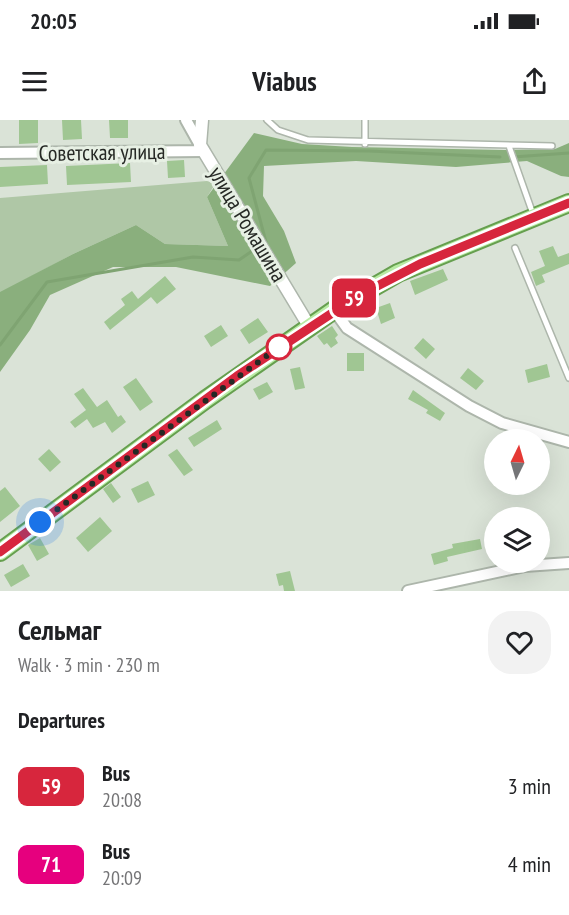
<!DOCTYPE html>
<html lang="en">
<head>
<meta charset="utf-8">
<style>
  :root { --surface:#fff; --page:#f2f2f2; --text:#202124; --muted:#757577 }
  body { margin:0; font-family:"PT Sans Narrow",sans-serif; background:var(--page); color:var(--text); height:100vh; display:flex; flex-direction:column; font-size:22px; white-space:nowrap }
  * { box-sizing:border-box; margin:0 }
  p { font-size:20px; color:var(--muted) }
  .icon { flex:none; width:33px; height:33px; fill:none; stroke:currentColor; stroke-width:2; stroke-linecap:round; stroke-linejoin:round }
  .map { position:relative; height:471px; overflow:hidden }
  .side { display:flex; flex-direction:column; background:var(--surface); flex:1 }
  .side>* { flex:none }
  .badge { padding:0 12px; border-radius:9px; font-size:21px; line-height:39px }
  .needle { width:39px; rotate:5deg }
  .tools { position:absolute; left:484px; top:309px; display:grid; gap:12px }
  .tools a { display:grid; place-items:center; width:66px; height:66px; border-radius:50%; background:var(--surface); box-shadow:0 6px 24px #0002; font-size:30px }
  .you { position:absolute; width:30px; height:30px; margin:-15px; border:4px solid #fff; border-radius:50%; background:#1a73e8; box-shadow:0 0 0 9px #1a73e833 }
  .map>.badge { position:absolute; translate:-50% -50%; box-shadow:0 0 0 3px #fff }
  h2 { padding:0 18px; font-size:22px; line-height:54px }
  .round { display:grid; place-items:center; flex:none; width:63px; height:63px; border-radius:24px; background:var(--page) }
  .overview { display:flex; align-items:center; justify-content:space-between; height:102px; padding:0 18px }
  h1 { font-size:28px; font-weight:800; line-height:45px }
  ul { padding:0; list-style:none }
  li { display:flex; align-items:center; gap:18px; height:78px; padding:0 18px }
  li div { flex:1 }
  li b { display:block; font-size:22px }
  li em { font-style:normal }
  li .badge { min-width:66px; font-weight:700; text-align:center }
  .status { display:flex; justify-content:space-between; align-items:center; height:42px; padding:0 30px; background:var(--surface); direction:ltr }
  .status svg { height:16px; fill:currentColor }
  header { display:flex; justify-content:space-between; align-items:center; height:78px; padding:0 18px; background:var(--surface); font-size:27px; font-weight:800 }
  .map>svg:first-child { display:block }
</style>
</head>
<body>
<div class="status"><b>20:05</b><svg viewBox="0 0 49 12"><path d="M0 12V9h3v3zM5 12V6h3v6zM10 12V3h3v9zM15 12V0h3v12zM26 1h20v11H26zM47 4h2v5h-2z"/></svg></div>
<header><svg class="icon" aria-label="menu" viewBox="0 0 24 24"><path d="M4 6h16M4 12h16M4 18h16"/></svg>Viabus<svg class="icon" aria-label="share" viewBox="0 0 24 24"><path d="M12 15V3M7 8l5-5 5 5M5 13v7h14v-7"/></svg></header>
<div class="map">
<svg width="569" height="471" viewBox="0 0 569 471">
  <rect width="100%" height="100%" fill="#dae3d7"/>
  <path fill="#afc7a6" d="M207 61 215 64 207 77 228 126 165 124 136 105 73 134 0 173V78Z"/>
  <path fill="#8aaf7d" d="M254 13 302 24 352 27 504 30 555 29 569 23V57L561 56 527 41 456 47 356 41 264 46 263 76 284 111 296 143 270 166 176 147H113L50 175 30 210 0 252V172L73 134 136 105 165 124 228 126 207 77Z"/>
  <g fill="none" stroke-linecap="round" stroke-linejoin="round">
    <path stroke="#7fa472" stroke-width="3" d="M513 37 569 33
      M266 122 249 58 266 30 369 31 500 37
      M0 225 47 162 193 137 239 140 255 129"/>
  </g>
  <path fill="#a0c693" d="M19 0H38V23L19 24Z
    M62 0H81L82 19 63 20Z
    M109 0H128V18H110Z
    M184 40 185 57 168 58 167 41Z
    M130 43 131 62 67 65 66 46Z
    M47 45 48 64 0 67V47Z
    M553 126 558 137 569 133V144L542 155 545 162 536 166 531 152 545 146 539 131Z
    M443 149 448 160 415 175 410 161Z
    M165 156 176 169 157 184 151 177 110 210 104 202 125 185 121 179 132 171 138 179Z
    M390 183 395 198 381 204 376 188Z
    M258 198 268 212 249 224 240 210Z
    M221 205 228 216 211 227 204 216Z
    M332 206 338 215 335 218 338 223 331 228 327 223 324 225 317 216Z
    M423 218 435 229 426 239 414 228Z
    M347 233H364V251H347Z
    M547 244 550 257 528 263 525 250Z
    M300 247 305 268 295 270 290 249Z
    M468 248 484 261 476 270 460 258Z
    M136 258 153 282 140 291 123 267Z
    M267 262 273 272 259 280 253 269Z
    M83 268 97 287 107 280 118 297 121 295 126 302 112 313 105 302 93 308 87 299 75 308 70 302 86 290 74 274Z
    M413 270 445 293 440 301 426 293 428 290 408 279Z
    M217 300 222 309 194 327 188 318Z
    M49 329 61 342 50 352 38 339Z
    M177 329 193 350 184 356 168 335Z
    M148 361 155 375 138 383 131 369Z
    M111 363 121 377 113 383 103 369Z
    M5 367 20 386 0 402V371Z
    M100 397 112 411 88 432 76 418Z
    M40 418 49 434 37 441 28 425Z
    M480 419 482 429 447 437 448 441 434 445 431 434 453 428 452 424Z
    M23 444 30 456 11 467 4 455Z
    M290 451 295 471H284L283 465 279 466 276 454Z"/>
  <g fill="none" stroke-linecap="round" stroke-linejoin="round">
    <g stroke="#adb6ab" stroke-width="8">
      <path id="service" d="M267 0 278 10 308 20 552 26
        M365 24V0
        M509 26 533 94
        M515 128 569 258"/>
    </g>
    <g stroke="#adb6ab" stroke-width="14">
      <path id="minor" d="M186 0 200 25
        M0 33 204 31
        M334 190 347 208 469 286 502 303 569 322
        M408 471 525 446 569 443"/>
    </g>
    <g stroke="#adb6ab" stroke-width="15">
      <path id="tertiary" d="M202 0 200 25 309 206"/>
    </g>
    <g stroke="#669f4f" stroke-width="20">
      <path id="primary" d="M0 432 205 280 334 190 398 153 569 83"/>
    </g>
    <use href="#service" stroke="#fff" stroke-width="5"/>
    <use href="#minor" stroke="#fff" stroke-width="10"/>
    <use href="#tertiary" stroke="#fff" stroke-width="12"/>
    <use href="#primary" stroke="#b8eba3" stroke-width="16"/>
  </g>
  <g fill="none" stroke-linecap="round" stroke-linejoin="round">
    <g stroke="#fff" stroke-width="14">
      <path id="line" d="M0 432 237 256 358 176 420 144 569 83"/>
    </g>
    <use href="#line" stroke="#d7263d" stroke-width="9"/>
    <path stroke="#262925" stroke-width="6" stroke-dasharray="0 10.8" d="M40 402 279 227"/>
  </g>
  <circle fill="#fff" stroke="#d7263d" stroke-width="3" cx="279" cy="227" r="12"/>
  <g text-anchor="middle" dominant-baseline="central" stroke-width="6" stroke-linejoin="round" paint-order="stroke">
    <g font-size="22" fill="#262925" stroke="#e7f0e4">
      <text transform="translate(102 32) rotate(-1)">Советская улица</text>
      <text transform="translate(248 104) rotate(59)">улица Ромашина</text>
    </g>
  </g>
</svg>
<div class="tools">
<a><svg class="needle" viewBox="-14 -14 28 28"><path d="M0-13l5 13h-10z" fill="#e53935"/><path d="M0 13l5-13h-10z" fill="#757577"/></svg></a>
<a><svg class="icon" aria-label="layers" viewBox="0 0 24 24"><path d="M12 4l9 5-9 5-9-5zM3 14l9 5 9-5"/></svg></a>
</div>
<div class="you" style="left:40px;top:402px"></div>
<b class="badge" style="left:354px;top:178px;background:#d7263d;color:#fff">59</b>
</div>
<section class="side">
<div class="overview"><div><h1>Сельмаг</h1><p>Walk · 3 min · 230 m</p></div><a class="round"><svg class="icon" aria-label="heart" viewBox="0 0 24 24"><path d="M12 20l-8-8c-3-5 5-10 8-4 3-6 11-1 8 4z"/></svg></a></div>
<h2>Departures</h2>
<ul>
<li><span class="badge" style="background:#d7263d;color:#fff">59</span><div><b>Bus</b><p>20:08</p></div><em>3 min</em></li>
<li><span class="badge" style="background:#e6007e;color:#fff">71</span><div><b>Bus</b><p>20:09</p></div><em>4 min</em></li>
</ul>
</section>
</body>
</html>
